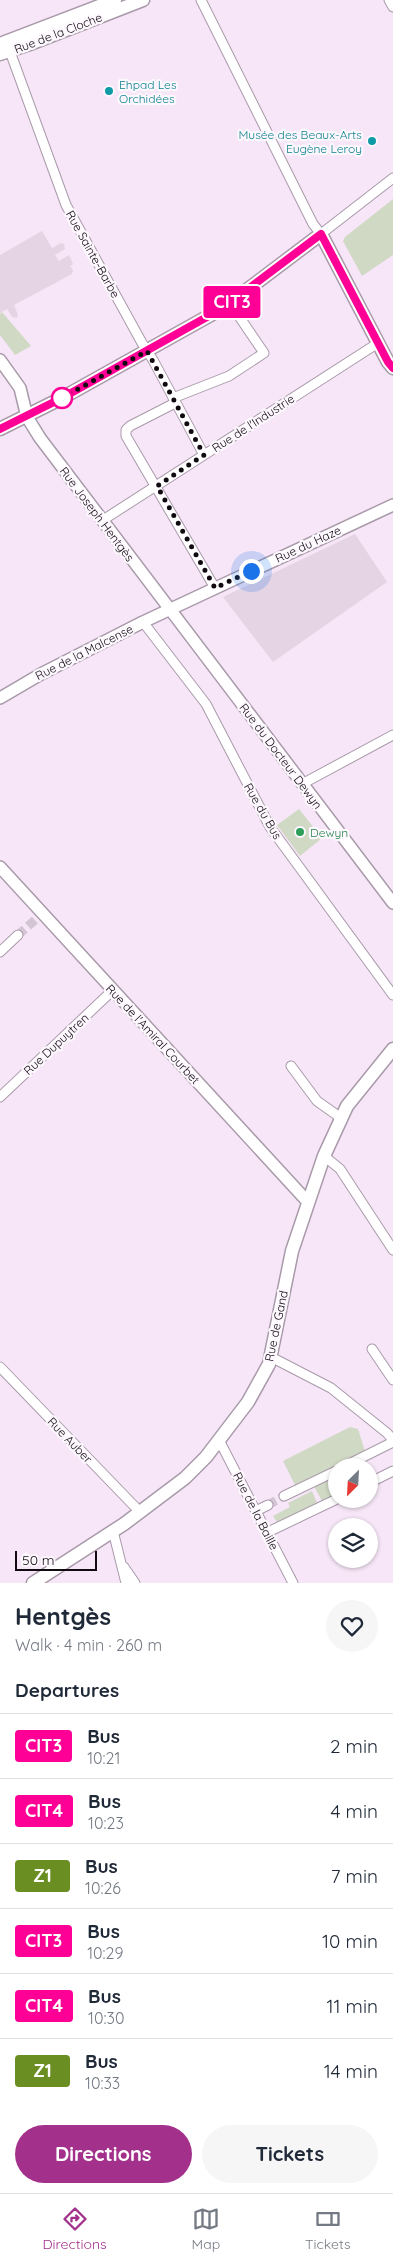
<!DOCTYPE html>
<html lang="en">
<head>
<meta charset="utf-8">
<style>
  :root { --surface:#fff; --page:#f6f6f7; --text:#1f2937; --muted:#747a83; --line:#e0e1e3; --accent:#a3318c }
  body { margin:0; font-family:Quicksand,sans-serif; background:var(--page); color:var(--text); height:100vh; display:flex; flex-direction:column; font-size:19px; white-space:nowrap }
  * { box-sizing:border-box; margin:0 }
  p { font-size:16px; color:var(--muted) }
  .icon { flex:none; width:28px; height:28px; fill:none; stroke:currentColor; stroke-width:2; stroke-linecap:round; stroke-linejoin:round }
  .map { position:relative; height:1583px; overflow:hidden }
  .side { display:flex; flex-direction:column; background:var(--surface); flex:1 }
  .side>* { flex:none }
  .badge { padding:0 10px; border-radius:4px; font-size:18px; line-height:32px }
  .needle { width:32px; rotate:204deg }
  .buttons { position:absolute; left:328px; top:1458px; display:grid; gap:10px }
  .buttons a { display:grid; place-items:center; width:50px; height:50px; border-radius:50%; background:var(--surface); box-shadow:0 1px 4px #0004; font-size:25px }
  .scale { position:absolute; left:15px; bottom:12px; width:82px; box-sizing:border-box; padding-left:5px; border:2px solid #110b11; border-top:0; font-size:14px; line-height:18px; white-space:nowrap; color:#110b11; -webkit-text-stroke:4px #fdf7fe; paint-order:stroke }
  .you { position:absolute; width:25px; height:25px; margin:-12px; border:4px solid #fff; border-radius:50%; background:#1a73e8; box-shadow:0 0 0 8px #1a73e833 }
  .map>.badge { position:absolute; translate:-50% -50%; box-shadow:0 0 0 2px #fff }
  h2 { padding:0 15px; font-size:19px; line-height:45px }
  .round { display:grid; place-items:center; flex:none; width:52px; height:52px; border-radius:26px; background:var(--page) }
  .summary { display:flex; align-items:center; justify-content:space-between; height:85px; padding:0 15px }
  h1 { font-size:24px; font-weight:700; line-height:38px }
  .primary-button { display:flex; gap:10px; margin-top:auto; padding:10px 15px }
  .primary-button a { flex:1; height:58px; border-radius:30px; background:var(--accent); color:#fff; font-size:20px; font-weight:700; line-height:58px; text-align:center }
  .primary-button a+a { background:var(--page); color:var(--text) }
  ul { padding:0; list-style:none }
  li { display:flex; align-items:center; gap:15px; height:65px; padding:0 15px; border-top:1px solid var(--line) }
  li div { flex:1 }
  li b { display:block; font-size:19px }
  li em { font-style:normal }
  li .badge { min-width:55px; font-weight:700; text-align:center }
  .dock { display:flex; justify-content:space-around; align-items:center; height:70px; border-top:1px solid var(--line); background:var(--surface); font-size:14px; color:var(--muted) }
  .dock a { display:grid; justify-items:center; gap:2px }
  .dock .active { color:var(--accent) }
  .map>svg:first-child { display:block }
</style>
</head>
<body>
<div class="map">
<svg width="393" height="1583" viewBox="0 0 393 1583">
  <rect width="100%" height="100%" fill="#f6e6f7"/>
  <path fill="#e4d4e4" d="M42 231 52 248 61 243 64 244 65 249 55 255 59 261 69 255 73 264 70 266 73 270 72 274 14 305 18 315 17 318 12 317 7 309 0 313V255Z
    M355 534 387 582 273 662 223 597Z"/>
  <path fill="#d0d9c4" d="M393 199V255L362 276 343 241 345 237Z
    M2 312 31 346 15 355 0 335V314Z
    M299 809 322 838 300 856 277 825Z
    M350 1427 358 1429 365 1451 295 1485 283 1461Z
    M336 1477V1494L322 1501 314 1486 327 1480 329 1483V1480Z
    M312 1491 317 1503 277 1522 273 1516 290 1507 288 1503Z"/>
  <g fill="none" stroke-linecap="round" stroke-linejoin="round">
    <path stroke="#d4c5d4" stroke-width="9" stroke-dasharray="9 4.5" stroke-linecap="butt" d="M18 935 36 919
      M268 1505 284 1496"/>
    <g stroke="#a99aaa" stroke-width="11">
      <path id="minor" d="M201 0 313 224 321 234 393 178
        M389 0 393 7
        M8 46 66 205 142 343 153 360 204 455
        M173 398 229 376 264 353 230 303
        M175 403 130 426 126 430V436L215 588
        M103 520 378 343
        M143 622 206 704 270 827 393 995
        M302 784 393 735
        M0 952 18 935
        M291 1066 317 1101 341 1118
        M0 1097 113 990
        M324 1156 340 1169 393 1250
        M372 1349 393 1380
        M271 1357 331 1388 387 1433 393 1440
        M0 1367 140 1512
        M219 1440 293 1583
        M345 1466 393 1442
        M369 1483 393 1471
        M284 1496 336 1471
        M256 1511 268 1505
        M113 1531 126 1583
        M268 1532 337 1499
        M124 1567 135 1583"/>
    </g>
    <g stroke="#a99aaa" stroke-width="14">
      <path id="tertiary" d="M0 360 20 388 27 417 40 438 393 903
        M0 698 41 674 143 622 393 505
        M0 867 307 1201"/>
    </g>
    <g stroke="#a99aaa" stroke-width="15">
      <path id="secondary" d="M0 44 115 0
        M0 54 30 44 143 0
        M0 429 62 398 223 308 321 234 388 362 393 368
        M33 1583 124 1524 185 1478 206 1457 248 1402 269 1364 292 1251 324 1156 347 1106 393 1049"/>
    </g>
    <use href="#minor" stroke="#fff" stroke-width="9"/>
    <use href="#tertiary" stroke="#fff" stroke-width="11"/>
    <use href="#secondary" stroke="#fff" stroke-width="12"/>
  </g>
  <g fill="none" stroke-linecap="round" stroke-linejoin="round">
    <g stroke="#fff" stroke-width="11">
      <path id="line" d="M0 429 62 398 223 308 321 234 388 362 393 368"/>
    </g>
    <use href="#line" stroke="#ff0096" stroke-width="8"/>
    <path stroke="#110b11" stroke-width="5" stroke-dasharray="0 9" d="M62 398 147 351 204 455 157 486 215 588 251 571"/>
  </g>
  <g fill="#0f9aa8" stroke="#fdf7fe" stroke-width="2">
    <circle cx="109" cy="91" r="5"/>
    <circle cx="372" cy="141" r="5"/>
  </g>
  <circle fill="#fff" stroke="#ff0096" stroke-width="2.5" cx="62" cy="398" r="10"/>
  <circle fill="#2e9e5b" stroke="#fdf7fe" stroke-width="2" cx="300" cy="832" r="5"/>
  <g text-anchor="middle" dominant-baseline="central" stroke-width="4.5" stroke-linejoin="round" paint-order="stroke">
    <g font-size="12" fill="#110b11" stroke="#fdf7fe">
      <text transform="translate(58 33) rotate(-21)">Rue de la Cloche</text>
      <text transform="translate(93 254) rotate(61)">Rue Sainte-Barbe</text>
      <text transform="translate(253 423) rotate(-33)">Rue de l'Industrie</text>
      <text transform="translate(97 514) rotate(53)">Rue Joseph Hentgès</text>
      <text transform="translate(308 544) rotate(-25)">Rue du Haze</text>
      <text transform="translate(84 652) rotate(-27)">Rue de la Malcense</text>
      <text transform="translate(281 756) rotate(53)">Rue du Docteur Dewyn</text>
      <text transform="translate(263 811) rotate(60)">Rue du Bus</text>
      <text transform="translate(153 1034) rotate(47)">Rue de l'Amiral Courbet</text>
      <text transform="translate(56 1044) rotate(-43)">Rue Dupuytren</text>
      <text transform="translate(276 1326) rotate(-78)">Rue de Gand</text>
      <text transform="translate(70 1440) rotate(46)">Rue Auber</text>
      <text transform="translate(256 1511) rotate(63)">Rue de la Baille</text>
    </g>
    <g font-size="12" fill="#0d838f" stroke="#fdf7fe" text-anchor="start">
      <text x="119" y="84">Ehpad Les<tspan x="119" dy="14">Orchidées</tspan></text>
      <text x="362" y="134" text-anchor="end">Musée des Beaux-Arts<tspan x="362" dy="14">Eugène Leroy</tspan></text>
    </g>
    <g font-size="12" fill="#27864d" stroke="#fdf7fe" text-anchor="start">
      <text x="310" y="832">Dewyn</text>
    </g>
  </g>
</svg>
<div class="buttons">
<a><svg class="needle" viewBox="-14 -14 28 28"><path d="M0-13l5 13h-10z" fill="#e53935"/><path d="M0 13l5-13h-10z" fill="#747a83"/></svg></a>
<a><svg class="icon" aria-label="layers" viewBox="0 0 24 24"><path d="M12 4l9 5-9 5-9-5zM3 14l9 5 9-5"/></svg></a>
</div>
<div class="scale">50 m</div>
<div class="you" style="left:251px;top:571px"></div>
<b class="badge" style="left:232px;top:302px;background:#ff0096;color:#fff">CIT3</b>
</div>
<section class="side">
<div class="summary"><div><h1>Hentgès</h1><p>Walk · 4 min · 260 m</p></div><a class="round"><svg class="icon" aria-label="heart" viewBox="0 0 24 24"><path d="M12 20l-8-8c-3-5 5-10 8-4 3-6 11-1 8 4z"/></svg></a></div>
<h2>Departures</h2>
<ul>
<li><span class="badge" style="background:#ff0096;color:#fff">CIT3</span><div><b>Bus</b><p>10:21</p></div><em>2 min</em></li>
<li><span class="badge" style="background:#ff0096;color:#fff">CIT4</span><div><b>Bus</b><p>10:23</p></div><em>4 min</em></li>
<li><span class="badge" style="background:#6b8e23;color:#fff">Z1</span><div><b>Bus</b><p>10:26</p></div><em>7 min</em></li>
<li><span class="badge" style="background:#ff0096;color:#fff">CIT3</span><div><b>Bus</b><p>10:29</p></div><em>10 min</em></li>
<li><span class="badge" style="background:#ff0096;color:#fff">CIT4</span><div><b>Bus</b><p>10:30</p></div><em>11 min</em></li>
<li><span class="badge" style="background:#6b8e23;color:#fff">Z1</span><div><b>Bus</b><p>10:33</p></div><em>14 min</em></li>
</ul>
<div class="primary-button"><a>Directions</a><a>Tickets</a></div>
</section>
<nav class="dock">
<a class="active"><svg class="icon" aria-label="directions" viewBox="0 0 24 24"><path d="M12 3l9 9-9 9-9-9zM9 14v-3h6M13 9l2 2-2 2"/></svg>Directions</a>
<a><svg class="icon" aria-label="map" viewBox="0 0 24 24"><path d="M3 6l6-2 6 2 6-2v14l-6 2-6-2-6 2zM9 4v14M15 6v14"/></svg>Map</a>
<a><svg class="icon" aria-label="tickets" viewBox="0 0 24 24"><path d="M3 7h18v10H3zM15 7v10"/></svg>Tickets</a>
</nav>
</body>
</html>
